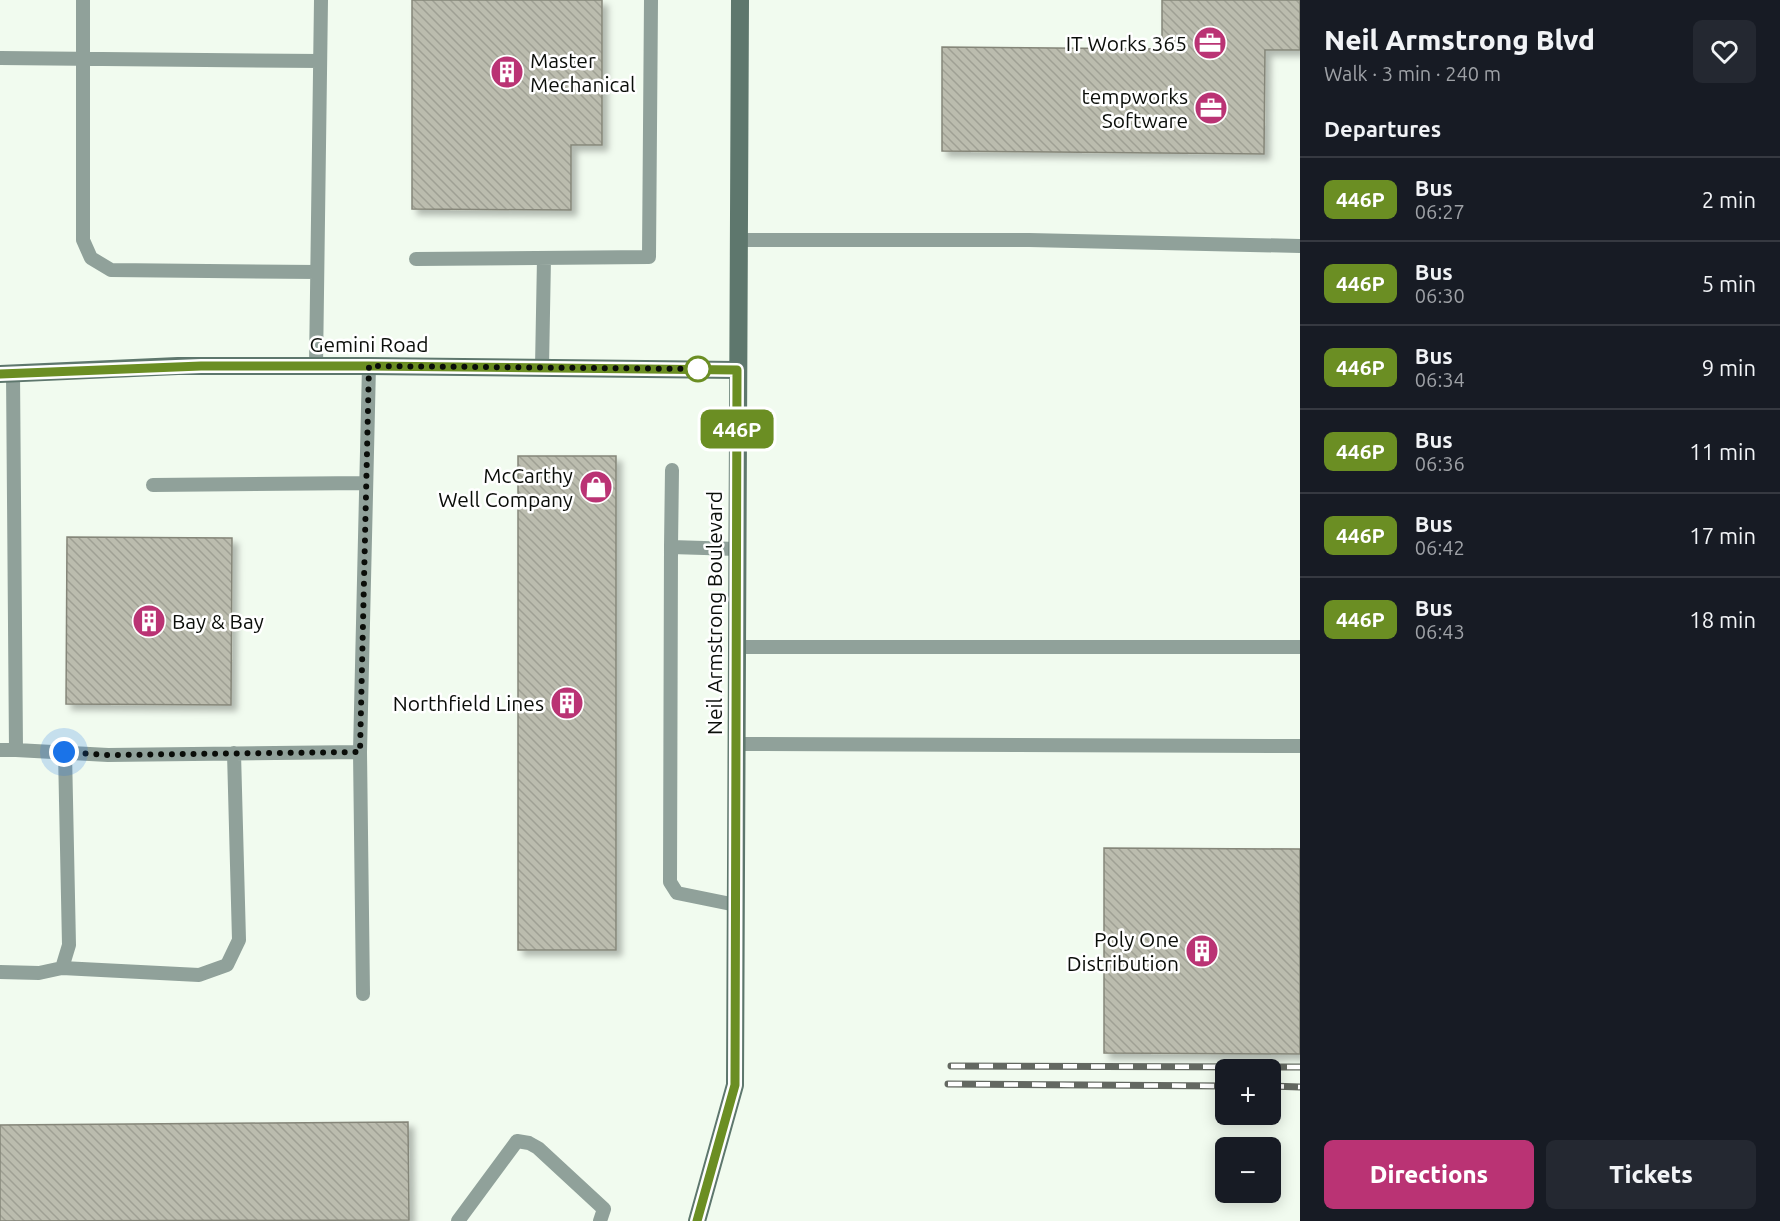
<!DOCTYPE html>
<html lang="en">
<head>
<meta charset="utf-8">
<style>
  :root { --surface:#171b24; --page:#242831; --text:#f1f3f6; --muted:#9ea1a6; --line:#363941; --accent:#ba3374 }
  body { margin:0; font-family:Ubuntu,sans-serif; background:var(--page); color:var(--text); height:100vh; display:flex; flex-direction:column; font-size:22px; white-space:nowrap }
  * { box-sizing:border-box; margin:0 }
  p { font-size:20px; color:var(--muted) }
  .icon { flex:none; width:33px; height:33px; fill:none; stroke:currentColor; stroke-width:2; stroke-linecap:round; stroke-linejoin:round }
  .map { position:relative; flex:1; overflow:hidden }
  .drawer { display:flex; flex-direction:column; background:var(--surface); width:480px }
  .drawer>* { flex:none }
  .badge { padding:0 12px; border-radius:9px; font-size:21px; line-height:39px }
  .tools { position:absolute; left:1215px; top:1059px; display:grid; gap:12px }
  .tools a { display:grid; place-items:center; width:66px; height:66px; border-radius:9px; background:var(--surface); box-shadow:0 3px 15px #0003; font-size:30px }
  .you { position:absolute; width:30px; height:30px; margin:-15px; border:4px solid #fff; border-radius:50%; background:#1a73e8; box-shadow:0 0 0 9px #1a73e833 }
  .map>.badge { position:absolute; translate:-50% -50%; box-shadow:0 0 0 3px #fff }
  h2 { padding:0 24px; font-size:22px; line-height:54px }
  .round { display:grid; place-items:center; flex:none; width:63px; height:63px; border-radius:9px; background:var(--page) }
  .head { display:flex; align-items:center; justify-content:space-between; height:102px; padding:0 24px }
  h1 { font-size:28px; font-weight:800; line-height:45px }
  .primary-button { display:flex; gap:12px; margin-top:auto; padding:12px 24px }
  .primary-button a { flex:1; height:69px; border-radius:9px; background:var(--accent); color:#fff; font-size:24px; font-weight:800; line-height:69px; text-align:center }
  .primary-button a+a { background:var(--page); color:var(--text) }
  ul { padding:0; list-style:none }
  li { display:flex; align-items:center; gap:18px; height:84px; padding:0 24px; border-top:2px solid var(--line) }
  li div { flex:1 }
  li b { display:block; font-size:22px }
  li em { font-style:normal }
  li .badge { min-width:66px; font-weight:700; text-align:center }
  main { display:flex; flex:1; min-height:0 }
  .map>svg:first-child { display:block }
</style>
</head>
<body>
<main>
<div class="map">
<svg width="1300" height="1221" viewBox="0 0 1300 1221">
  <defs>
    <pattern id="building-back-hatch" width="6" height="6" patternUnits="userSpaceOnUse" patternTransform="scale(1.5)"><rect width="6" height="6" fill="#bbbcae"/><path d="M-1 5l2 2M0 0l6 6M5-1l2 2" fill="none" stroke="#9fa094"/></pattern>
    <filter id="shadow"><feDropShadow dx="5.5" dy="5.5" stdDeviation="3" flood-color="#0004"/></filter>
  </defs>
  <rect width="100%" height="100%" fill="#f1fbef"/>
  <path fill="url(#building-back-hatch)" stroke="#858679" stroke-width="1.5" filter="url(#shadow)" d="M412 0H602V145H571V210L412 209Z
    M1162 0H1300V50H1265L1264 154 942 151V47L1162 49Z
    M518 456H616V950H518Z
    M67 537 232 538 231 705 66 704Z
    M1104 848 1300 849V1054L1104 1053Z
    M408 1122 409 1220 0 1221V1125Z"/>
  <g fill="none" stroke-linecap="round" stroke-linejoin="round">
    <path stroke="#90a19a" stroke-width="14" d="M83 0V240L91 258 111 270 317 272
      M0 58 320 61
      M738 240H1029L1300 246
      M416 259 649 257 651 0
      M316 366 321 0
      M542 367 544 258
      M13 373 16 750 108 755 360 752 369 366
      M672 470 671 547 737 549
      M153 485 366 483
      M671 547 670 882 677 893 736 905
      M736 647H1300
      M736 744 1300 746
      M0 750H16
      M360 752 363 994
      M62 968 199 975 227 965 239 940 234 753
      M0 972 39 973 62 968 69 945 65 752
      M458 1221 517 1141 529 1143 538 1148 604 1209 600 1221"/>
    <path stroke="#5e776d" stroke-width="18" d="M0 374 178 366H369L737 370
      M697 1221 735 1085 740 0"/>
    <g stroke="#636861" stroke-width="7">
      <path id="rail" d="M951 1066 1300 1067
        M948 1084 1226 1086
        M1270 1086 1300 1087"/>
    </g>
    <use href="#rail" stroke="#fff" stroke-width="4.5" stroke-dasharray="14" stroke-linecap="butt"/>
  </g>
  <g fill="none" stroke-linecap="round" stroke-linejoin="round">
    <g stroke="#fff" stroke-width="14">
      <path id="line" d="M0 374 201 366H369L737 370 735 1085 697 1221"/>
    </g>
    <use href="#line" stroke="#6b8e23" stroke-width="9"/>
    <path stroke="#0a0d09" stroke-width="6" stroke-dasharray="0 10.8" d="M64 752 108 755 360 752 369 366 698 369"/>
  </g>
  <defs>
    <g id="office-disc" transform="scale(1.725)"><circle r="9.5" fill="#ba3374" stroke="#fff"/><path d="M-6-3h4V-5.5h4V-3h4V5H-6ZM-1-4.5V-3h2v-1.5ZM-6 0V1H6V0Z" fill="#fff"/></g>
    <g id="building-disc" transform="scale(1.725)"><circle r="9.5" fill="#ba3374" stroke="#fff"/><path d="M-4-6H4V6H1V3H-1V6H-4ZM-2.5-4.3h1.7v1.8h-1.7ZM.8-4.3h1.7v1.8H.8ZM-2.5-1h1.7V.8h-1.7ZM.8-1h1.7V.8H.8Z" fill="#fff"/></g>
    <g id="shop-disc" transform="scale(1.725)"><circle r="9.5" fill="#ba3374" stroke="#fff"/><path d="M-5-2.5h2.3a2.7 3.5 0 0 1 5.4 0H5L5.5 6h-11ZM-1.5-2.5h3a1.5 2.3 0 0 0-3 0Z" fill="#fff"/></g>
  </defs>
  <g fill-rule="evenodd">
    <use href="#office-disc" x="1210" y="43"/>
    <use href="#building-disc" x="507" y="72"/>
    <use href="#office-disc" x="1211" y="108"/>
    <use href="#shop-disc" x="596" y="487"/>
    <use href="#building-disc" x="149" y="621"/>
    <use href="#building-disc" x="567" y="703"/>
    <use href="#building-disc" x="1202" y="951"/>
  </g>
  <circle fill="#fff" stroke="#6b8e23" stroke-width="3" cx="698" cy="369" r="12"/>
  <g text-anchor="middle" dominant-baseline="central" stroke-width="5" stroke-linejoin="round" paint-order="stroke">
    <g font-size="21" fill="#0a0d09" stroke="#fff" text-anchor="end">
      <text x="1187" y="43">IT Works 365</text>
      <text x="530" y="60" text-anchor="start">Master<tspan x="530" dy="24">Mechanical</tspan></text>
      <text x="1188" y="96">tempworks<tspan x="1188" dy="24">Software</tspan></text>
      <text x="573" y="475">McCarthy<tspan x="573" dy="24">Well Company</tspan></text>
      <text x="172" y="621" text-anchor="start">Bay &amp; Bay</text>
      <text x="544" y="703">Northfield Lines</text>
      <text x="1179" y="939">Poly One<tspan x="1179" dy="24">Distribution</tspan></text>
    </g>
    <g font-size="21" fill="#0a0d09" stroke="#fff">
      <text x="369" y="344">Gemini Road</text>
      <text transform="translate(714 613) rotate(-90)">Neil Armstrong Boulevard</text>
    </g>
  </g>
</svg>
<div class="tools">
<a>+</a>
<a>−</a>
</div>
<div class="you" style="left:64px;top:752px"></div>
<b class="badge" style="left:737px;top:429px;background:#6b8e23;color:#fff">446P</b>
</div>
<section class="drawer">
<div class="head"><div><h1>Neil Armstrong Blvd</h1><p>Walk · 3 min · 240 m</p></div><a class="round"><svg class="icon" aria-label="heart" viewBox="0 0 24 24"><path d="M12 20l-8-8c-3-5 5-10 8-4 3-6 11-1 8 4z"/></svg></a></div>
<h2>Departures</h2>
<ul>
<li><span class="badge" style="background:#6b8e23;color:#fff">446P</span><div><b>Bus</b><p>06:27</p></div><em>2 min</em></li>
<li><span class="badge" style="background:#6b8e23;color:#fff">446P</span><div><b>Bus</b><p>06:30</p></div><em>5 min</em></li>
<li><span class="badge" style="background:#6b8e23;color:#fff">446P</span><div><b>Bus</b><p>06:34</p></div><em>9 min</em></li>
<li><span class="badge" style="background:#6b8e23;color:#fff">446P</span><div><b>Bus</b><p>06:36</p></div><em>11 min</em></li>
<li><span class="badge" style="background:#6b8e23;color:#fff">446P</span><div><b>Bus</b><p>06:42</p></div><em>17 min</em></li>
<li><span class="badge" style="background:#6b8e23;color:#fff">446P</span><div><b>Bus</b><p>06:43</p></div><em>18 min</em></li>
</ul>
<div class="primary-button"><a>Directions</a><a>Tickets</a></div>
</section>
</main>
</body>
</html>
